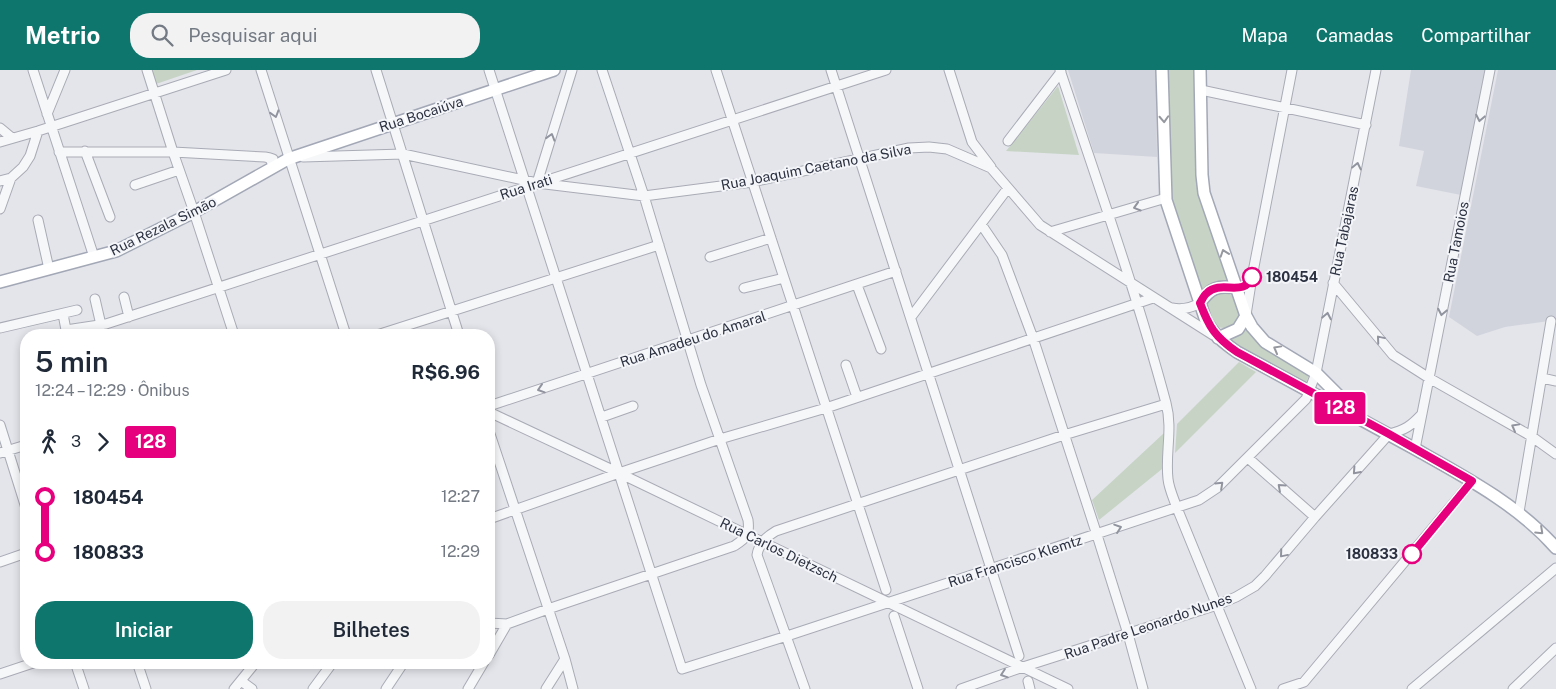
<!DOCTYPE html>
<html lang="pt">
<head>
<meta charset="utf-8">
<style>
  :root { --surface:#fff; --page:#f2f2f3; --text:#1f2937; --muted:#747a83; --accent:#0f766e }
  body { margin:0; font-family:"Public Sans",sans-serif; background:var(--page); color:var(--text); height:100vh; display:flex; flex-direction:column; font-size:19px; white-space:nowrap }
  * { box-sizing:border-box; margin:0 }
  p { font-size:16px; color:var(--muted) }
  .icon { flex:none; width:28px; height:28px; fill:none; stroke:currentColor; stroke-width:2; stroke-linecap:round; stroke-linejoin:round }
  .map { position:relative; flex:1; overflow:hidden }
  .panel { position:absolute; left:20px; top:259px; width:475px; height:340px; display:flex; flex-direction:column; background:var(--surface); border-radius:20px; box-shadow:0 2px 8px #0003 }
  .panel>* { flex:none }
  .badge { padding:0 10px; border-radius:4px; font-size:18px; line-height:32px }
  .map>.badge { position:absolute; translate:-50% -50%; box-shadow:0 0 0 2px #fff }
  .legs { display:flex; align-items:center; gap:8px; height:55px; padding:0 15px; font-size:16px }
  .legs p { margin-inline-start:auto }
  .overview { display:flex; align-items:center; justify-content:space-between; height:85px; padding:0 15px }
  h1 { font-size:28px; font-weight:600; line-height:38px }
  .cta { display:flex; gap:10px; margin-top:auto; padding:10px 15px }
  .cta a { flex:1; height:58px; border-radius:20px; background:var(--accent); color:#fff; font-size:20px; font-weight:600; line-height:58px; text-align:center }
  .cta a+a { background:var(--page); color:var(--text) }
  ul { padding:0 15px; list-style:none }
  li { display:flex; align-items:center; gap:18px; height:55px; font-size:19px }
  li i { display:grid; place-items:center; width:8px; height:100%; margin:0 6px; background:currentColor }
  li i::after { content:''; width:12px; height:12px; margin:-6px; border:4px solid; border-radius:50%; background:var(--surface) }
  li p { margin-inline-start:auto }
  li:first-child i { background:linear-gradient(#0000 50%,currentColor 0) }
  li:last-child i { background:linear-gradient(currentColor 50%,#0000 0) }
  header { display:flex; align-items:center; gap:30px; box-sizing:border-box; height:70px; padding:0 25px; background:var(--accent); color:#fff }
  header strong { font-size:24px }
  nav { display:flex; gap:28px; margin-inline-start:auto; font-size:18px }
  .search { width:350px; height:45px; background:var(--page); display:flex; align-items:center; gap:12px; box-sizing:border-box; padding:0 18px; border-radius:20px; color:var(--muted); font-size:19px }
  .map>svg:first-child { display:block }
</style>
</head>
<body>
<header>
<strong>Metrio</strong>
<div class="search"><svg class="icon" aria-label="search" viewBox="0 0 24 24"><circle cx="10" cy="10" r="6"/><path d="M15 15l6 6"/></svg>Pesquisar aqui</div>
<nav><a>Mapa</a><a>Camadas</a><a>Compartilhar</a></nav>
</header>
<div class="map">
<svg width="1556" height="619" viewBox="0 0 1556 619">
  <rect width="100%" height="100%" fill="#e4e5eb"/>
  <path fill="#d2d4dd" d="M1068 0H1156L1157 87 1094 83Z
    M1411 0H1485L1461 125 1416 116 1424 81 1399 76Z
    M1498 0H1556V250L1505 257 1477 266 1449 247Z"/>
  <path fill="#c7d4c5" d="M152 0H197L156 14Z
    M1165 0H1197L1200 115 1230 215 1202 225 1169 132Z
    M1058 16 1079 85 1006 81Z
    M1225 222C1236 225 1237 236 1241 246 1234 256 1227 261 1215 256L1211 250 1206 235 1214 225Z
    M1247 259 1308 303V308L1306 313 1303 314 1228 270Z
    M1239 292 1256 302 1175 383 1177 354Z
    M1164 363 1162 399 1099 450 1092 430Z"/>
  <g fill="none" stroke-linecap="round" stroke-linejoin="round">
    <g stroke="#a9abb5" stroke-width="11">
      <path id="minor" d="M33 0 94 187
        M147 0 173 82 194 142 234 265
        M261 0 346 265
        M376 0 459 265
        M489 0 682 599 787 566 1199 430 1217 418 1306 329 1316 303 1376 0
        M716 0 886 520
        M831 0 1019 586
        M949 0 972 72 991 97
        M1060 0C1097 111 1136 221 1166 333 1173 359 1165 383 1168 409 1169 419 1174 429 1177 438L1251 619
        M1201 20 1366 55
        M47 44 65 0
        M0 58 12 68
        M1008 71 1061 2
        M0 72 38 61 226 0
        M85 81 110 147
        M59 82H173L265 87 270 88 271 91H273V89L270 88
        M303 87 403 84 537 113 644 126 752 112 909 78 929 77 947 79 991 98 1040 155 1213 265
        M0 111 11 108
        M537 113 572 0
        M135 115 179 100
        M0 139 11 108 23 97 30 86 38 61
        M38 150 49 199
        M981 154 1002 185 1033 268 1097 465 1128 564 1143 619
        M1050 162 1166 128
        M710 187 771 168
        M1333 213 1393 285 1429 308 1531 366 1556 384
        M857 215 881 279
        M744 218 784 208
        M124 227 129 247
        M95 229 101 255
        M1172 238C1182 240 1191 238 1200 233
        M63 244 66 260 106 254 886 0
        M1246 245 1252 207 1292 0
        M911 247 1008 118
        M0 258 77 240
        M377 265 659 175
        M846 295 857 327
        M1542 308 1556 311
        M489 336 896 201
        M489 342 619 403 1068 619
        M602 347 633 336
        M0 355 26 438
        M489 361 565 589 573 619
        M1415 379 1490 0
        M0 383 26 375
        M1248 388 1315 447
        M1519 442 1551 251
        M489 449 619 403 720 369 826 338 1153 228
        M0 492 26 483
        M894 546 918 619
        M489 553 507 554 548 539 734 476C746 468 750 466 748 450L701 315 644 126 602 0
        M489 585 507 554
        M75 592 84 619
        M137 592 146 619
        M0 604 36 592
        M241 611 252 619
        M1028 611 1030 619
        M234 619 256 592
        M313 619 333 592
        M386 619 404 592
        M468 619 484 592
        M546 619 565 589
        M805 619 757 485C759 473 766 467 776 461L1064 365 1166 334
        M961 619 1023 597 1217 535 1236 527 1255 516 1265 506 1315 447 1389 364C1405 360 1411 356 1422 344
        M1283 619 1304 612 1472 411
        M1412 619 1556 498
        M1513 619 1556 578"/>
    </g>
    <g stroke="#a3a8b6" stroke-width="14">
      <path id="major" d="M1162 0 1166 130 1206 251C1214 265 1224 273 1237 282 1297 315 1357 347 1417 380 1467 408 1518 435 1556 478
        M1200 0 1202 105 1204 123 1246 246 1252 257 1265 272 1316 303 1355 342
        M0 212 116 181 194 142 288 89 554 0
        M1200 233C1210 218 1218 215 1236 218
        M1218 268 1238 259 1246 246"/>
    </g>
    <use href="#minor" stroke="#f6f7f9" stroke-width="9"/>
    <use href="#major" stroke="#fff" stroke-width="11"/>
  </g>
  <defs><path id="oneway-chevron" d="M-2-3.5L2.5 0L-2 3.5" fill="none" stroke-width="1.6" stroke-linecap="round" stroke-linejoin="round" transform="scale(1.25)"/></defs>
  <g stroke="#91949e">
    <use href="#oneway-chevron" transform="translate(275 44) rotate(73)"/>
    <use href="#oneway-chevron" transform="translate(1480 48) rotate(101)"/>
    <use href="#oneway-chevron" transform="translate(551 67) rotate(-73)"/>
    <use href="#oneway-chevron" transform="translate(1357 96) rotate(-78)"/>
    <use href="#oneway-chevron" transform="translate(1137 137) rotate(163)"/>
    <use href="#oneway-chevron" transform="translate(1442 242) rotate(101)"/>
    <use href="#oneway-chevron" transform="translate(1327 246) rotate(-79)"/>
    <use href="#oneway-chevron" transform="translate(1380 269) rotate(-130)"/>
    <use href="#oneway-chevron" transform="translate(541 319) rotate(162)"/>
    <use href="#oneway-chevron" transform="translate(1515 357) rotate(-151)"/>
    <use href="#oneway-chevron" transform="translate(1356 401) rotate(132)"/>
    <use href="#oneway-chevron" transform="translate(1220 415) rotate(-43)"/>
    <use href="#oneway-chevron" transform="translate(1281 417) rotate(-138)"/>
    <use href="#oneway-chevron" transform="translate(1118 458) rotate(-19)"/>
    <use href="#oneway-chevron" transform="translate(1283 484) rotate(130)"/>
    <use href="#oneway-chevron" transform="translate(1004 604) rotate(161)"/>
  </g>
  <g stroke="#9698a0">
    <use href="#oneway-chevron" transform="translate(1164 49) rotate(87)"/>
    <use href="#oneway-chevron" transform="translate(1224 183) rotate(-109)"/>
    <use href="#oneway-chevron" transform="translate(1277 279) rotate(-151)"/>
    <use href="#oneway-chevron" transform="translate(1540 461) rotate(43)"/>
  </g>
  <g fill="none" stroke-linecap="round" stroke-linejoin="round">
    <g stroke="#fff" stroke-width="11">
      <path id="line-1" d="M1252 207C1244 228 1221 209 1207 223 1204 225 1202 230 1200 233 1209 257 1215 267 1237 282L1389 364 1472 411 1412 484"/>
    </g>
    <use href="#line-1" stroke="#e6007e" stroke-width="8"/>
  </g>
  <g fill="#fff" stroke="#e6007e" stroke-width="2.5">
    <circle cx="1252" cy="207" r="9"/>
    <circle cx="1412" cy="484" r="9"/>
  </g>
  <g text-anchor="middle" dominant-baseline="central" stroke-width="4" stroke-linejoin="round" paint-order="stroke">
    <g font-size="14" fill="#2c3142" stroke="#f3f5f8">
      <text transform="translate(421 44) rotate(-18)">Rua Bocaiúva</text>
      <text transform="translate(816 97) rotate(-11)">Rua Joaquim Caetano da Silva</text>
      <text transform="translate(526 117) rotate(-18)">Rua Irati</text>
      <text transform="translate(163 156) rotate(-26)">Rua Rezala Simão</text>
      <text transform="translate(1344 161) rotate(-78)">Rua Tabajaras</text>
      <text transform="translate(1456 172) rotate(-79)">Rua Tamoios</text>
      <text transform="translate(693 269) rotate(-18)">Rua Amadeu do Amaral</text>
      <text transform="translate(779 480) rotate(26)">Rua Carlos Dietzsch</text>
      <text transform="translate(1015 491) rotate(-18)">Rua Francisco Klemtz</text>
      <text transform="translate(1148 556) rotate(-19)">Rua Padre Leonardo Nunes</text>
    </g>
    <g font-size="14" font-weight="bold" fill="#2c3142" stroke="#f3f5f8" text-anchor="start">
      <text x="1266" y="207">180454</text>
      <text x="1398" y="484" text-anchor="end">180833</text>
    </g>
  </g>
</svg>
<b class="badge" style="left:1340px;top:338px;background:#e6007e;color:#fff">128</b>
<section class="panel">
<div class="overview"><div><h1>5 min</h1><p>12:24 – 12:29 · Ônibus</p></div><b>R$6.96</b></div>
<div class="legs"><svg class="icon" aria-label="walk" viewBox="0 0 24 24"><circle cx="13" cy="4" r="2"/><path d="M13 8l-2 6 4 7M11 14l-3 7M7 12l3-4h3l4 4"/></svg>3<svg class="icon" aria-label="forward" viewBox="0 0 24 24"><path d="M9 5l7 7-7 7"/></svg><b class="badge" style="background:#e6007e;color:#fff">128</b></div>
<ul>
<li><i style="color:#e6007e"></i><b>180454</b><p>12:27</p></li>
<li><i style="color:#e6007e"></i><b>180833</b><p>12:29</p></li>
</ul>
<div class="cta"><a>Iniciar</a><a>Bilhetes</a></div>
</section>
</div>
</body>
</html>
